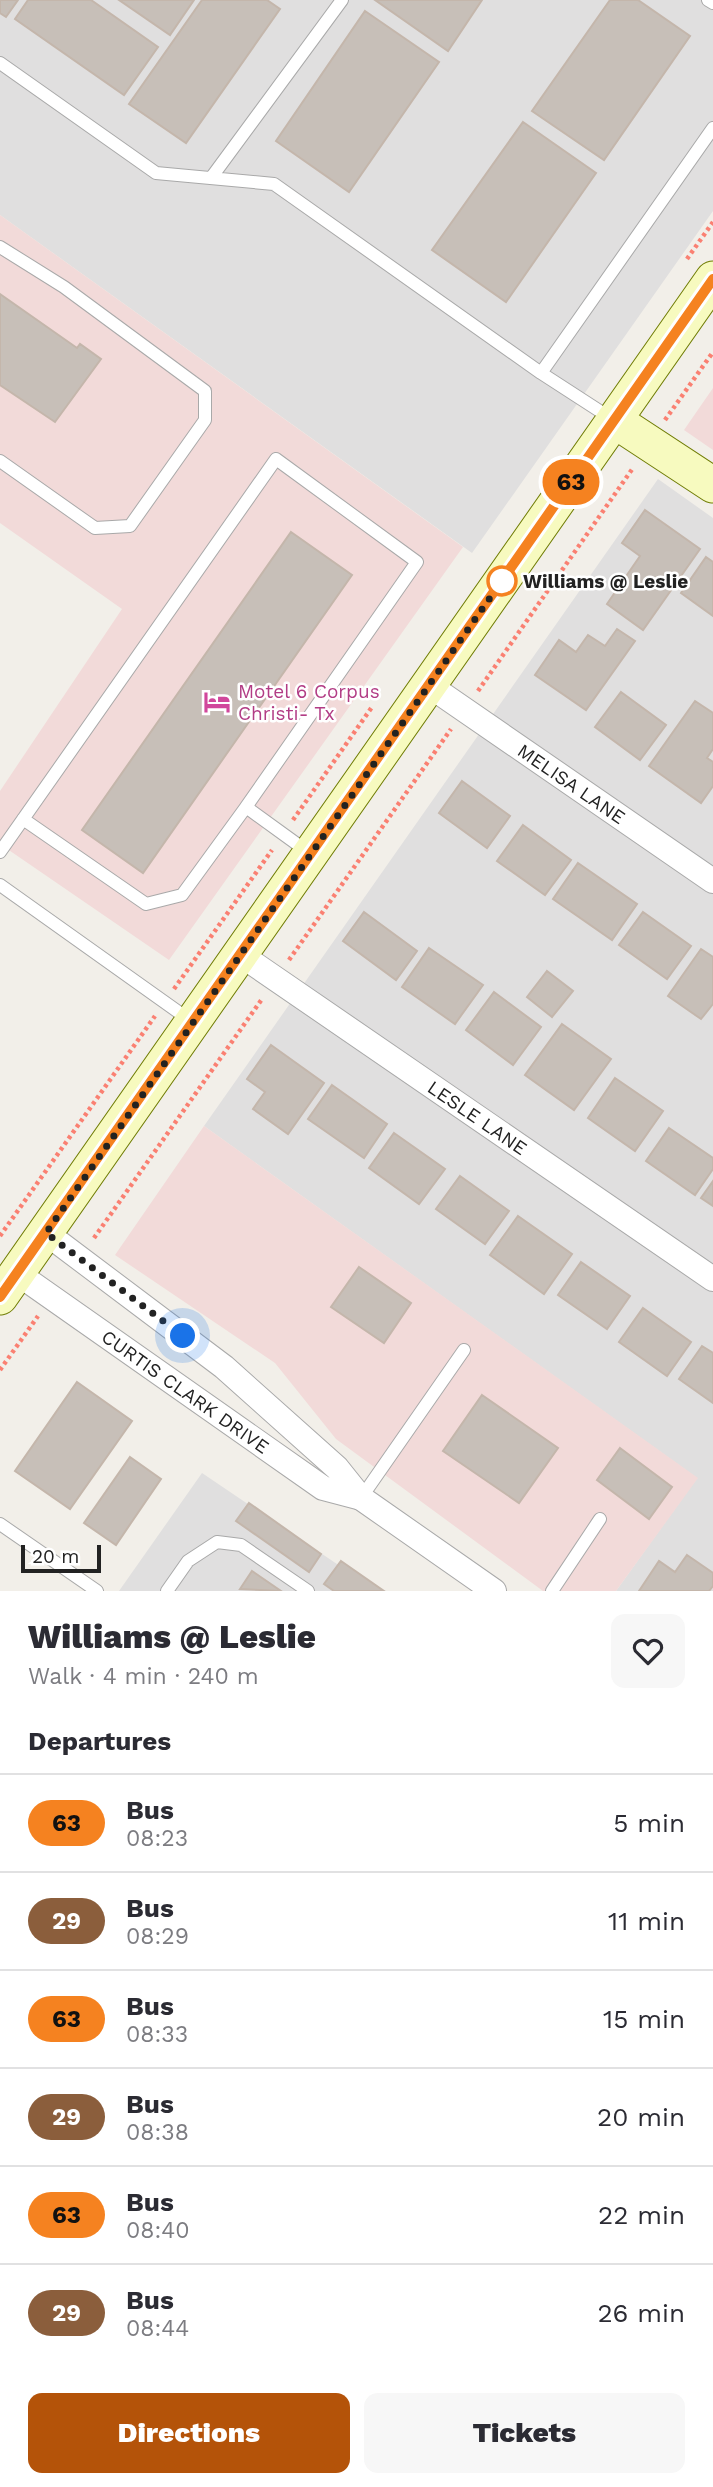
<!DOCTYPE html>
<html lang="en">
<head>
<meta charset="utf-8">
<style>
  :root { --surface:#fff; --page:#f7f7f7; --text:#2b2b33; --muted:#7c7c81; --line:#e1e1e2; --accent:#b45309 }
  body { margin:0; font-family:"Work Sans",sans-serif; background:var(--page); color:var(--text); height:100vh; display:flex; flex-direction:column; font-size:26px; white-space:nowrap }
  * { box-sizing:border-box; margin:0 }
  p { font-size:23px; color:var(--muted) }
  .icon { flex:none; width:38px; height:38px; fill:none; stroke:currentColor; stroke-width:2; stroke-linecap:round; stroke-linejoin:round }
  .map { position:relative; height:1591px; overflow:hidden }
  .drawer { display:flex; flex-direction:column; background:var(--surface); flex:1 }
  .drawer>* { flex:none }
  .badge { padding:0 14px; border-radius:23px; font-size:24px; line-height:46px }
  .scale { position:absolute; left:21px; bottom:18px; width:80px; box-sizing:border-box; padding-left:7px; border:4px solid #222; border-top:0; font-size:19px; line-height:24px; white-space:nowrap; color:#222; -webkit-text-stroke:5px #fff; paint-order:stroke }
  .you { position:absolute; width:35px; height:35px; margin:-18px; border:5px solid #fff; border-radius:50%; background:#1a73e8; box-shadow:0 0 0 10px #1a73e833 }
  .map>.badge { position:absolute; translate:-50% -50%; box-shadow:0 0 0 4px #fff }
  h2 { padding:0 28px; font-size:26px; line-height:63px }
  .round { display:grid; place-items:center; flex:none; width:74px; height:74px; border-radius:14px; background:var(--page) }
  .headline { display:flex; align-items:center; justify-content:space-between; height:119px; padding:0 28px }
  h1 { font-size:33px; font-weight:800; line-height:52px }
  .cta { display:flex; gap:14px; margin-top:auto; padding:14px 28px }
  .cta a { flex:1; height:80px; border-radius:14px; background:var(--accent); color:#fff; font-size:28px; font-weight:800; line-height:80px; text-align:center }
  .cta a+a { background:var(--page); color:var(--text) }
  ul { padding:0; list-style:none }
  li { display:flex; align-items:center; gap:21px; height:98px; padding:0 28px; border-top:2px solid var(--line) }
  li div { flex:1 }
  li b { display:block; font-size:26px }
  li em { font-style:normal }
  li .badge { min-width:77px; font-weight:700; text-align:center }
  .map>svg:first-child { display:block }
</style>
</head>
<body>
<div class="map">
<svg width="713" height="1591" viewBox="0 0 713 1591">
  <rect width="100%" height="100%" fill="#f2efe9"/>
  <path fill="#e0dfdf" d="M0 0H713V211L472 553 0 215Z
    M658 479 713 518V1591H616L697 1478 204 1126Z
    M202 1473 377 1591H119Z"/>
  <path fill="#f2dad9" d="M0 215 463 547 169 960 0 844V791L122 609 0 523Z
    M713 388V450L684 430Z
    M204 1126 698 1478 616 1591H543L336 1439 275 1363 115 1255Z"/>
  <path fill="#c7bfb8" stroke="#c4b6ab" stroke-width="2" d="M0 0H18L6 17 0 13Z
    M28 0H91L158 47 124 95 15 19Z
    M119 0H194L170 35Z
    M202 0H267L280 9 186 143 129 104Z
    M375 0H482L448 51Z
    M610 0H638L690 36 604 160 532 111Z
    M365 11 439 62 349 192 276 141Z
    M523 122 596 173 506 302 432 250Z
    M0 294 77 348 80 344 101 359 55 422 0 385Z
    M645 510 700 549 643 630 607 604 640 556 622 543Z
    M291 532 352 575 143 873 82 830Z
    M706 557 713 562V616L681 593Z
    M617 629 635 641 586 710 535 675 559 640 576 652 588 635 605 646Z
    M621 692 666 725 640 760 595 727Z
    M695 701 713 713V749L707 758 713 762V786L701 803 649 766Z
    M462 781 510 816 487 848 439 813Z
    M523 825 571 860 545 895 497 861Z
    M578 863 637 904 612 940 553 899Z
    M364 912 417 951 396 980 343 941Z
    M643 912 691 946 667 979 619 945Z
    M429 948 483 985 455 1024 402 987Z
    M701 949 713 957V1004L701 1019 668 996Z
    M547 971 573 991 552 1017 527 997Z
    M494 992 541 1027 513 1065 466 1030Z
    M562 1024 611 1059 574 1110 525 1075Z
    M271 1045 324 1083 288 1134 253 1109 265 1092 247 1079Z
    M615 1078 663 1111 635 1151 588 1118Z
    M332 1085 387 1124 364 1158 308 1119Z
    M669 1128 713 1158V1169L695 1195 646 1161Z
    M394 1133 445 1169 419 1204 369 1168Z
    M460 1176 509 1211 485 1244 436 1209Z
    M713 1181V1206L701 1198Z
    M518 1216 572 1254 544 1294 490 1255Z
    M581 1262 630 1296 607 1329 558 1295Z
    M359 1267 411 1303 384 1343 331 1307Z
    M643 1308 691 1342 667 1376 619 1342Z
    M702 1346 713 1353V1403L679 1379Z
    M77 1382 132 1421 70 1509 15 1471Z
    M482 1395 558 1448 519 1503 443 1451Z
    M620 1448 672 1487 649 1519 597 1480Z
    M130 1457 161 1479 116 1545 84 1523Z
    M249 1503 321 1554 309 1572 236 1521Z
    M687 1555 713 1573V1586L709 1591H639L659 1561 675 1572Z
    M341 1561 384 1591H334L324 1584Z
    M252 1571 281 1591 240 1589Z"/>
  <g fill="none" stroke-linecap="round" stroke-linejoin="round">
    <g stroke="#a9a9a9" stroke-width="14">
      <path id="lane" d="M708 0 713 3
        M0 63 156 173 274 184 541 373 612 419
        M211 178 342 0
        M0 247 64 287 205 391V420L130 526 95 528 0 461
        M541 373 713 128
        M23 819 146 904 182 895 246 807
        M0 852 276 459 417 562 246 807 308 852
        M0 885 191 1021
        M361 1498 464 1350
        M0 1524 97 1591
        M167 1591 188 1561 217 1542 241 1545 308 1591
        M552 1591 600 1519"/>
    </g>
    <g stroke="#a9a9a9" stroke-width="26">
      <g id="street">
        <path id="s1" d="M430 686 713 881"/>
        <path id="s2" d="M241 955 713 1279"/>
        <path d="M46 1233 224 1367 337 1468 361 1498 494 1591"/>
        <path id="s3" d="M17 1273 323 1488 361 1498"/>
      </g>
    </g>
    <g stroke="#707d05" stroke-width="37">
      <path id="secondary" d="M614 420 713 485
        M0 1297 713 279"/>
    </g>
    <path stroke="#fa8072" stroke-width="4.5" stroke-dasharray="3.5 3.5" stroke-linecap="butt" d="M687 259 713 222
      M665 420 713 352
      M478 691 633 468
      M293 820 372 707
      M289 960 451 729
      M174 989 272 850
      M0 1236 155 1016
      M94 1238 262 999
      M0 1370 38 1316"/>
    <use href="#lane" stroke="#fff" stroke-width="12"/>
    <use href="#street" stroke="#fff" stroke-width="24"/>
    <use href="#secondary" stroke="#f7fabf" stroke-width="35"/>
  </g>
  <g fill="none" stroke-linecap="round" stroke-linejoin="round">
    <g stroke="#fff" stroke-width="16">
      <path id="line" d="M0 1297 713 279"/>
    </g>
    <use href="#line" stroke="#f58220" stroke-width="10"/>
    <path stroke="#222" stroke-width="7" stroke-dasharray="0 12.6" d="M183 1336 46 1233 506 575 502 581"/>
  </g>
  <defs>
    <g id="hotel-bare" transform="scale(2.1)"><path d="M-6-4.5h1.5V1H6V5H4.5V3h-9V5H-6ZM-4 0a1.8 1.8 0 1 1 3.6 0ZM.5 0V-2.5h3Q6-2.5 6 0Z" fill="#d1479c" stroke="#fff" stroke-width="2.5" paint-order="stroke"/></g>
  </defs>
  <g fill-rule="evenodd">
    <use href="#hotel-bare" x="217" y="702"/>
  </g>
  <circle fill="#fff" stroke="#f58220" stroke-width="3.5" cx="502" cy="581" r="14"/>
  <g text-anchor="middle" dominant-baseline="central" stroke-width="5" stroke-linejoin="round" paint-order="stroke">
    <g font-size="19" font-weight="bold" fill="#222" stroke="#fff" text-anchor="start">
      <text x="523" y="581">Williams @ Leslie</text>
    </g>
    <g font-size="19" fill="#b23c85" stroke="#fff" text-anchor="start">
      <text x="238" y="691">Motel 6 Corpus<tspan x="238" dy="22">Christi- Tx</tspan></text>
    </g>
    <g font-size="19" fill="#222" stroke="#fff">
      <text stroke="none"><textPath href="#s1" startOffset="172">MELISA LANE</textPath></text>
      <text stroke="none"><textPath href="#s2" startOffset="287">LESLE LANE</textPath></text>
      <text stroke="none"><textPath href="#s3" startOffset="206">CURTIS CLARK DRIVE</textPath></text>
    </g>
  </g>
</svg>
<div class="scale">20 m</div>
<div class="you" style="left:183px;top:1336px"></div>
<b class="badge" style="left:571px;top:482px;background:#f58220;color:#111">63</b>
</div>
<section class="drawer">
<div class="headline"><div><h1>Williams @ Leslie</h1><p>Walk · 4 min · 240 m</p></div><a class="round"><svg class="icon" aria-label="heart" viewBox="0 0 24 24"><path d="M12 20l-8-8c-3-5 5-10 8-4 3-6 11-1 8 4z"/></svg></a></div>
<h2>Departures</h2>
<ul>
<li><span class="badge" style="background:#f58220;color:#111">63</span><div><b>Bus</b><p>08:23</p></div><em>5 min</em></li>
<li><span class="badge" style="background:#8b5e3c;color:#fff">29</span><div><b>Bus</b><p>08:29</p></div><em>11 min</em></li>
<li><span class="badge" style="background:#f58220;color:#111">63</span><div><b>Bus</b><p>08:33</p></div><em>15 min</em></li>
<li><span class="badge" style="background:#8b5e3c;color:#fff">29</span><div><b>Bus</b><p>08:38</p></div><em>20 min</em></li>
<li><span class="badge" style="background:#f58220;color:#111">63</span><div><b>Bus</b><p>08:40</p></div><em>22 min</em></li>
<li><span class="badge" style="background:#8b5e3c;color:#fff">29</span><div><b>Bus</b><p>08:44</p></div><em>26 min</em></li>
</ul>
<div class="cta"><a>Directions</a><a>Tickets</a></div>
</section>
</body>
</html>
